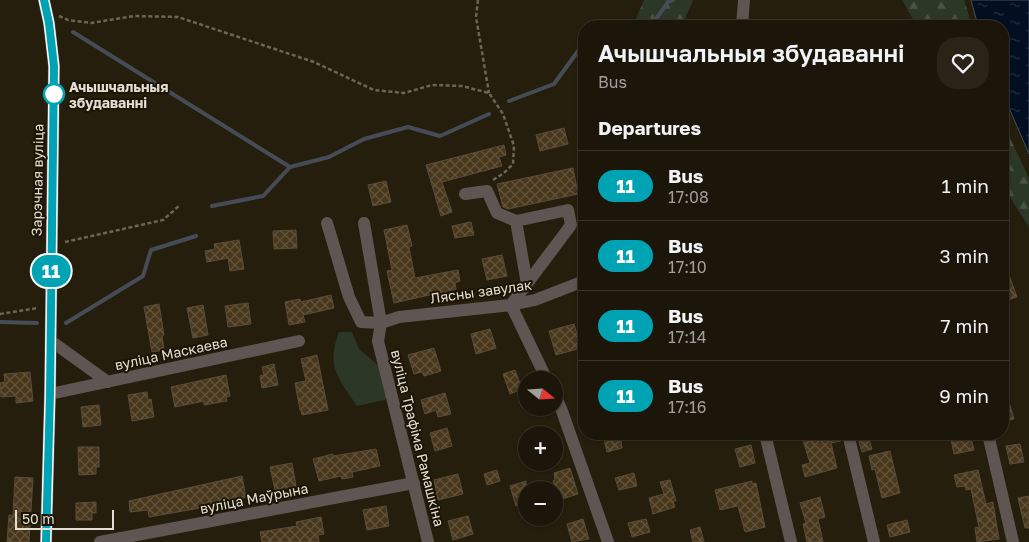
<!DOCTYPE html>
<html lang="en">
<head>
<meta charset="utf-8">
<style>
  :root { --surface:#1c160a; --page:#292318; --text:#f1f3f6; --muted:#a09f9c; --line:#3a352b }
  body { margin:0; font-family:"Golos Text",sans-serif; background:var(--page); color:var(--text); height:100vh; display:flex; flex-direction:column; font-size:19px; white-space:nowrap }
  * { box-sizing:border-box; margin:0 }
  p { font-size:16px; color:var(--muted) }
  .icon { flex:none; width:28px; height:28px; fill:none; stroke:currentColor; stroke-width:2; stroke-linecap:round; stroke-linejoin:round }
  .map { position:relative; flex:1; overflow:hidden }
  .sheet { position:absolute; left:578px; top:20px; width:431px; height:420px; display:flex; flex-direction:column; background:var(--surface); border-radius:20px; box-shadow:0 1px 4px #0004,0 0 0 1px var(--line) }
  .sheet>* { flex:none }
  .badge { padding:0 10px; border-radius:16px; font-size:18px; line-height:32px }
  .needle { width:32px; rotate:108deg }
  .fabs { position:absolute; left:518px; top:371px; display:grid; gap:10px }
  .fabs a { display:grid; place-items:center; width:45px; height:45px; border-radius:50%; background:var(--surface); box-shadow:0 1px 4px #0004,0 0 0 1px var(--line); font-size:25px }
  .scale { position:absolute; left:15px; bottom:12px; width:99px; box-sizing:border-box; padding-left:5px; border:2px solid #e3ded3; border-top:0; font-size:14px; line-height:18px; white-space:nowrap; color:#e3ded3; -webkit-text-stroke:4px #1c1505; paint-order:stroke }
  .map>.badge { position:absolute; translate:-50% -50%; box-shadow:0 0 0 2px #fff }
  h2 { padding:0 20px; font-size:19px; line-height:45px }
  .round { display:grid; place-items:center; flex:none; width:52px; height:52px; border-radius:20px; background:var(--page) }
  .summary { display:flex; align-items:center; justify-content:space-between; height:85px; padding:0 20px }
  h1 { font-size:24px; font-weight:600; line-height:38px }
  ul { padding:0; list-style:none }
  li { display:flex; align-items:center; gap:15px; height:70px; padding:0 20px; border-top:1px solid var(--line) }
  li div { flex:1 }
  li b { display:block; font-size:19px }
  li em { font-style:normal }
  li .badge { min-width:55px; font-weight:700; text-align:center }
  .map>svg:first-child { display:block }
</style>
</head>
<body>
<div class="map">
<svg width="1029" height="542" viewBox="0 0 1029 542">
  <defs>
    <pattern id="forest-firs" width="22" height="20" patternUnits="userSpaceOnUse" patternTransform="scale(1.25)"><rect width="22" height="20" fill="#2b3727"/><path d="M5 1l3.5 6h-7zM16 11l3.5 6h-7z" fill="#4a5445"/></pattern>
    <pattern id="water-ripples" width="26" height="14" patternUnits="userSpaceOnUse" patternTransform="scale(1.25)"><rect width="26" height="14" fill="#020e22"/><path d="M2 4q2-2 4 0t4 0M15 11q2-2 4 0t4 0" fill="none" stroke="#273141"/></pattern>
    <pattern id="building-cross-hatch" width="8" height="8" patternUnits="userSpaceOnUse" patternTransform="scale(1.25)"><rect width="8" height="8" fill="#49371c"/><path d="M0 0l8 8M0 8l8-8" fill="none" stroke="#63543c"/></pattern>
  </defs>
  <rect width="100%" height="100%" fill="#261e0d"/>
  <path fill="#2b3727" d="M339 332H352L359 349 379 366 389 392 385 400 357 406C338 377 326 367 339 332Z"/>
  <path fill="url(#forest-firs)" d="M644 0H693L682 26H633Z
    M902 0H964L972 26H917Z
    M1002 121 1029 178V227L1003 186Z"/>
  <path fill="url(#water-ripples)" stroke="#464c57" d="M971 0H1029V154L1003 94 1002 26H978Z"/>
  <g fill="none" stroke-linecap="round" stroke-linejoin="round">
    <path stroke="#464c57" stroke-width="4" d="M651 26 668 2 673 0
      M73 32 290 167
      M509 101 554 84 578 51 584 50
      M212 206 263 196 290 167 329 157 364 139 408 127 440 136 489 114
      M0 322 37 323
      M66 323 143 276 151 250 196 236"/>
  </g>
  <path fill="url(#building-cross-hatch)" stroke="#584c3b" d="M564 128 568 144 540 151 536 135Z
    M504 145 506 155 499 157 502 166 442 182 452 212 441 216 426 165Z
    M573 168 578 194 508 209 503 207 497 184Z
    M386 181 391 202 373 206 368 185Z
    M471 222 474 235 455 238 452 226Z
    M407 225 412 246 409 247 415 278 458 270 460 281 455 283 456 289 394 303 387 271 392 270 384 230Z
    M296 230 297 248 274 249 273 231Z
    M239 240 244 269 230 271 228 258 207 262 205 251 215 249 214 244Z
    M502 255 507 276 487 280 482 259Z
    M1002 261H1004L1017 297 1002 302Z
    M331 295 334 308 303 315 305 322 289 325 285 302 300 299 301 302Z
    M248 303 251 324 228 327 225 306Z
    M159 304 164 335 162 336 164 350 152 352 144 307Z
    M203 305 208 335 193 338 187 308Z
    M574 324 581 348 556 355 549 331Z
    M490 329 496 348 476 354 471 334Z
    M434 348 441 371 424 376 422 372 414 374 408 355Z
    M317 355 328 410 302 415 301 410H300L295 383 306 381 301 359Z
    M274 364 278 385 262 388 260 376 264 375 262 367Z
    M515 370 522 389 510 394 503 374Z
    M30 372 33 401 16 403V396L1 397 0 383 5 382 4 374Z
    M226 375 230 396 226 397 227 401 204 405V401L175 407 171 387Z
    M1005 388 1014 419 1002 422V389Z
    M147 392 148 400 151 399 154 417 132 421 128 395Z
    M445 393 451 414 438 417 436 410 425 414 421 400Z
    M99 405 101 425 83 427 81 407Z
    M447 428 452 446 435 451 430 433Z
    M610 434H620L622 448 607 452 603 435Z
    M818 434H840L841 441 831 443 837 468 805 477 802 465 810 463 802 437Z
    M950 434H970L974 450 954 454Z
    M868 436 872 449 862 452 858 438Z
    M1020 444 1024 462 1010 464 1006 446Z
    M751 445 755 463 740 467 735 449Z
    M78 447H99V467H96V474L79 475Z
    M376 449 380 466 352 472 353 477 342 479 341 476 319 481 313 459 333 454V456Z
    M890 451 900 493 882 498 875 469 872 470 869 456Z
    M292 463 296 486 275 490 270 467Z
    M570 468 578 494 559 500 553 481 555 480 554 473Z
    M497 470 500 481 487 485 484 474Z
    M978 470 986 504 993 502 999 539 977 542 975 528 979 527 971 489 966 490 965 486 957 487 954 475Z
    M634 473 637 486 619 490 615 478Z
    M458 474 463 494 438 500 434 480Z
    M242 476 246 497 217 502V505L149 517 148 510 130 512 129 501Z
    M15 477 33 478 29 542H7L9 515 13 516Z
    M670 480 676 501H673L675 507 653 514 649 498 664 494 660 482Z
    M526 481V503L516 506 510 486Z
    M752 481V484L756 483 765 527 745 532 738 506 720 510 715 490Z
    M1029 496V528H1025L1018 498Z
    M820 497 825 517 818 519 823 542H807L803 524 806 523 800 503Z
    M96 502V513H92V520H76V503Z
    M386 506 389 526 367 530 363 510Z
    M468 516 473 534 453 540 448 521Z
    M321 517 324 534 318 535 319 542H262L260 532 297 526 296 522Z
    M583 519 589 539 572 542 567 524Z
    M646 519 650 532 632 537 628 523Z
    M907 520 910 532 890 537 887 525Z
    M700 527 704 542H693L690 530Z"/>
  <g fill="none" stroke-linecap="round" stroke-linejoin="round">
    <path stroke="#6c6556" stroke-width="2.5" stroke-dasharray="4 2.5" stroke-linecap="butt" d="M478 0 476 17 489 93
      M59 16 68 20 91 23 134 16 178 17 314 62 374 90 404 93 432 85 462 86 489 93 503 114 514 146 513 164 504 173 493 180
      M65 242 163 220 180 205
      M0 314 38 308"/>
    <path stroke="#5f5552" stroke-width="12" d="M44 0 49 23 54 66 50 394 46 542
      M742 26 744 0
      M465 194 487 191 497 213 516 221 568 210 571 225 511 305 547 380
      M516 221 527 284
      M327 223 349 297 361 322 381 323 399 317 511 305 535 300 584 281
      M364 223 381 323 378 341 428 542
      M51 341 108 382
      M554 393 562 411 608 542
      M50 394 299 341
      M765 434 791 542
      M848 434 874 542
      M988 434 1013 542
      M100 542 414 483"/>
  </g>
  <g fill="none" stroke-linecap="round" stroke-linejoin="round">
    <g stroke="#fff" stroke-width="11">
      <path id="line" d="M44 0 49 23 54 66 50 394 46 542"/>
    </g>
    <use href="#line" stroke="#00a3b4" stroke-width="8"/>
  </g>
  <circle fill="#fff" stroke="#00a3b4" stroke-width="2.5" cx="54" cy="94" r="10"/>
  <g text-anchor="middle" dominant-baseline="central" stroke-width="4" stroke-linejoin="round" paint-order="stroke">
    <g font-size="14" font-weight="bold" fill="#e3ded3" stroke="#1c1505" text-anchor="start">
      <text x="69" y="86">Ачышчальныя<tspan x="69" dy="16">збудаванні</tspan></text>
    </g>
    <g font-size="14" fill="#e3ded3" stroke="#1c1505">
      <text transform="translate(37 180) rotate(-89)">Зарэчная вуліца</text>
      <text transform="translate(481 291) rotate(-8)">Лясны завулак</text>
      <text transform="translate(171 353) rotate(-12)">вуліца Маскаева</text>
      <text transform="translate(418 438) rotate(76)">вуліца Трафіма Рамашкіна</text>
      <text transform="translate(254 498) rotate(-11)">вуліца Маўрына</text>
    </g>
  </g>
</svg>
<div class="fabs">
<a><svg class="needle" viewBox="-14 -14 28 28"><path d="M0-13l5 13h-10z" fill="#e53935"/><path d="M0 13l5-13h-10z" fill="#a09f9c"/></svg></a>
<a>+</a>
<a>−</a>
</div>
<div class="scale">50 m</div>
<b class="badge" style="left:51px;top:271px;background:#00a3b4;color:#fff">11</b>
<section class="sheet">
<div class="summary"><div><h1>Ачышчальныя збудаванні</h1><p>Bus</p></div><a class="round"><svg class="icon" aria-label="heart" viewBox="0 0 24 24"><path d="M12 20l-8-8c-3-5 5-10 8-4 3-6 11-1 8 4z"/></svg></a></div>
<h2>Departures</h2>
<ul>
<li><span class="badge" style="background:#00a3b4;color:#fff">11</span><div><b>Bus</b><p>17:08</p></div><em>1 min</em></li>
<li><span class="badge" style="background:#00a3b4;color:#fff">11</span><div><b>Bus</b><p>17:10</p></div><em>3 min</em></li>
<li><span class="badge" style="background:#00a3b4;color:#fff">11</span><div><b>Bus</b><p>17:14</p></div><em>7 min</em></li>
<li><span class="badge" style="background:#00a3b4;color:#fff">11</span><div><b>Bus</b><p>17:16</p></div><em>9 min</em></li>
</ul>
</section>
</div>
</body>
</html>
